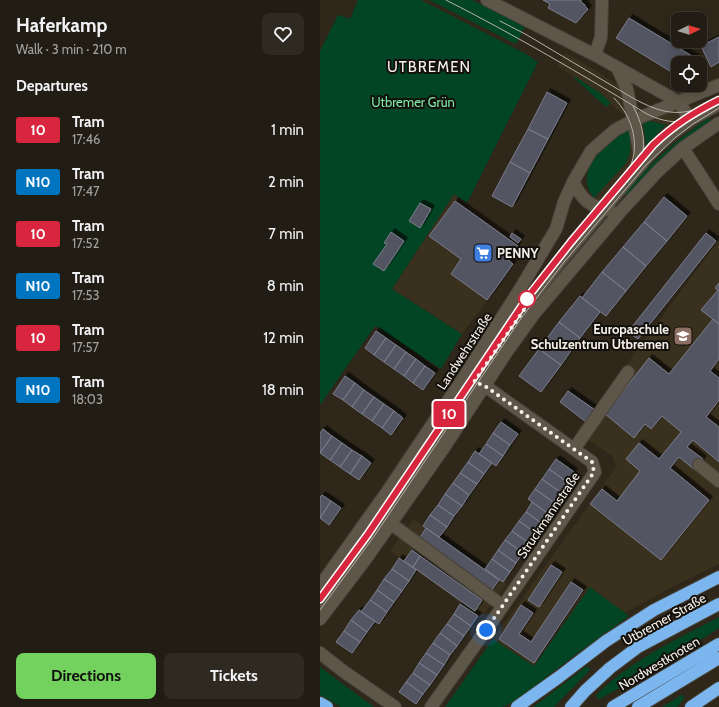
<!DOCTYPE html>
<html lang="en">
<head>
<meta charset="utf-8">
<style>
  :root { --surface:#221d14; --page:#2e2a22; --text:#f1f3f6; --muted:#a2a2a0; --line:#3f3b34; --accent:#73d25d }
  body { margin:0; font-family:Cabin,sans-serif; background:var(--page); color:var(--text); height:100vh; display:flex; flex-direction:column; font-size:15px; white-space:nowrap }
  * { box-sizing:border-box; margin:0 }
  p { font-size:13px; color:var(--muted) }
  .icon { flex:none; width:22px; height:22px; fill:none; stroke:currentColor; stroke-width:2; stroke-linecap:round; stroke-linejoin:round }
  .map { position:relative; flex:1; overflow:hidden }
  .sheet { display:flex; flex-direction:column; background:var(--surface); width:320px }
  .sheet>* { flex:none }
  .badge { padding:0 8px; border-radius:3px; font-size:14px; line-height:26px }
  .needle { width:26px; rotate:85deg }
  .buttons { position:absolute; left:351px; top:12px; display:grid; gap:8px }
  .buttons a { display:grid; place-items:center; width:36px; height:36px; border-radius:8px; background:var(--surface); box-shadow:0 2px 10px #0003,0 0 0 1px var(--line); font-size:20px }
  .you { position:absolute; width:20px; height:20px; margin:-10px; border:3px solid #fff; border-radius:50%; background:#1a73e8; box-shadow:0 0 0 6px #1a73e833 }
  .map>.badge { position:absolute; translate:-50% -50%; box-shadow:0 0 0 2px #fff }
  h2 { padding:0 16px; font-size:15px; line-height:36px }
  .round { display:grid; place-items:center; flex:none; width:42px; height:42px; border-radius:8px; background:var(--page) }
  .summary { display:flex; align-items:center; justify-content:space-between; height:68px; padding:0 16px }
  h1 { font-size:19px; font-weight:800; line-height:30px }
  .cta { display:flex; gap:8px; margin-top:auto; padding:8px 16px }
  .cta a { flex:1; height:46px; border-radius:8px; background:var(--accent); color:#111; font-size:16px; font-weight:800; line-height:46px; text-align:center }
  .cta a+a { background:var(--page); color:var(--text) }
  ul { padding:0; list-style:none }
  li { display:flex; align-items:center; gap:12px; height:52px; padding:0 16px }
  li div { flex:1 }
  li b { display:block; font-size:15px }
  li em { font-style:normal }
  li .badge { min-width:44px; font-weight:700; text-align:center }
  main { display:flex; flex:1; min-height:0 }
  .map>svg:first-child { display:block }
</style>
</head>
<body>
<main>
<section class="sheet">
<div class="summary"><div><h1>Haferkamp</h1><p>Walk · 3 min · 210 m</p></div><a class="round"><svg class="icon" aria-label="heart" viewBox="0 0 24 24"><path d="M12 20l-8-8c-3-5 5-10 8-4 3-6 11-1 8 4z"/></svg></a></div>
<h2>Departures</h2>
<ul>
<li><span class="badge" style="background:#d7263d;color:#fff">10</span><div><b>Tram</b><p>17:46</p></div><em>1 min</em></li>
<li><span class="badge" style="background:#0075bf;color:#fff">N10</span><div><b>Tram</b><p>17:47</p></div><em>2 min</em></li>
<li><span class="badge" style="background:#d7263d;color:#fff">10</span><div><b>Tram</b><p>17:52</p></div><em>7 min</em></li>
<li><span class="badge" style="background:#0075bf;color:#fff">N10</span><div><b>Tram</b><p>17:53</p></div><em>8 min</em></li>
<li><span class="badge" style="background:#d7263d;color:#fff">10</span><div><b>Tram</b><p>17:57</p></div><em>12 min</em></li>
<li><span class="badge" style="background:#0075bf;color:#fff">N10</span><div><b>Tram</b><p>18:03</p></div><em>18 min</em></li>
</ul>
<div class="cta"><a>Directions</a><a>Tickets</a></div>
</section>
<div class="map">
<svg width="399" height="707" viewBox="0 0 399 707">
  <defs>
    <filter id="shadow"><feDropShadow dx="3.5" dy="-3.5" stdDeviation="0" flood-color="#0009"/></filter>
  </defs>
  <rect width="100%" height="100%" fill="#2e271a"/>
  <path fill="#39301d" d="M245 52 303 88 305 106 303 115 280 93 237 66Z
    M384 103 389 118 357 140 338 157 315 181 304 194 305 195 299 199 280 201 274 198 306 163 310 152V128L323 123 326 145 346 125 330 121 358 109Z
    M134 193 205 245 165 303 142 334 72 289Z
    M399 240V564L350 588 305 613 269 587 214 666 173 639 296 467 292 456 256 432Z
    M93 519 187 584 161 618 70 551Z"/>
  <path fill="#024524" d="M38 0H101L206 54 218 62 147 203 134 194 72 289 142 334 121 369 55 326 0 405V51L18 15 30 19Z
    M109 0H152L205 27 196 44Z
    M255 77 280 93 291 103 286 107 254 78Z
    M389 118 392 123 314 190 305 195 304 194C329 164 357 139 389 118Z
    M330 121 346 125 326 145 323 123Z
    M310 128V152L306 163 274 198C251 169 288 144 310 128Z
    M270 587 309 616 255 655 194 702 182 707H125L173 639 214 666Z
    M399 617V628L354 657 278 700 276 695C312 660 355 640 399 617Z
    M267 666 270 670 234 707H213Z
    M0 667 54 707H21L0 695Z
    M363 694 364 699 357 707H342Z"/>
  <path fill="#535463" stroke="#7a7c8b" filter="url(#shadow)" d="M223 0H261V2L265 5V6L268 9 256 23 228 8 230 4Z
    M309 18 377 59 374 63H358V76L296 38Z
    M399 37V62L391 67 381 46Z
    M227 92 247 103 228 139 208 129Z
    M208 129 228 139 210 173 190 162Z
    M190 162 210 173 192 207 172 196Z
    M344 197 367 216 347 241 324 222Z
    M135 201 198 246 188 260 193 264 167 300 131 274 141 259 109 236Z
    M100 203 111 209 100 228 89 221Z
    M324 222 347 241 326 266 303 247Z
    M71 232 84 241 64 271 53 264 67 244 64 243Z
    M192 233 201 239 198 243 190 237Z
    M386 233 396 241 318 339 308 332Z
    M303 247 326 266 306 291 282 272Z
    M282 272 306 291 286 316 262 298Z
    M399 283V324L381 310 398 290 395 288Z
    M260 296 280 312 260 338 239 322Z
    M393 319 399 324V359L390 371 399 378V400L386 417 399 427V462L373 440 367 447 383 459 379 465 375 470 359 457 350 468 389 500 341 560 270 504 282 489 297 501 320 471 306 459 319 443 339 459 361 432 342 416 331 429 325 424 314 438 285 414 329 358 349 374Z
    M239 322 260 338 241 365 219 349Z
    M56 331 66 338 54 355 45 348Z
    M66 338 76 345 64 362 54 355Z
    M76 345 86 352 74 369 64 362Z
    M219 349 241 365 221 392 199 376Z
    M86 352 96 359 84 376 74 369Z
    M96 359 105 366 93 383 84 376Z
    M105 366 115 373 103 390 93 383Z
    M25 376 35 383 23 400 13 394Z
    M35 383 44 390 32 407 23 400Z
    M44 390 54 397 42 414 32 407Z
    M248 391 275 410 266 422 240 402Z
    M54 397 64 404 52 421 42 414Z
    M64 404 74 411 62 428 52 421Z
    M74 411 83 418 71 435 62 428Z
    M181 422 198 434 190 445 173 433Z
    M3 429 12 436 0 453V433Z
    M173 433 190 445 183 456 166 444Z
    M12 436 22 443 10 460 0 453Z
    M22 443 32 450 20 467 10 460Z
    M166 444 183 456 176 466 159 454Z
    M32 450 42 456 30 474 20 467Z
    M155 451 172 463 164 474 148 462Z
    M42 456 51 463 39 480 30 474Z
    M236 459 254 472 247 482 229 469Z
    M148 462 164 474 157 484 140 473Z
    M229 469 247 482 240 492 222 479Z
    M140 473 157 484 149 495 133 483Z
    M222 479 240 492 233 502 215 489Z
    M133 483 149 495 142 506 125 494Z
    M215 489 233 502 226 512 208 499Z
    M125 494 142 506 134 516 118 505Z
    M2 495 11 501 0 518V497Z
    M11 501 21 508 9 525 0 518Z
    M212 502 230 515 224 525 206 512Z
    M118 505 134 516 127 527 110 515Z
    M206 512 224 525 217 534 199 521Z
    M110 515 127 527 119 537 103 526Z
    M199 521 217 534 210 544 192 531Z
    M106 528 179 580 171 591 99 539Z
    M192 531 210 544 203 553 185 540Z
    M185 540 203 553 196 563 178 550Z
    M92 550 100 556 93 567 84 561Z
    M178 550 196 563 190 572 172 559Z
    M100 556 162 600 155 611 93 567Z
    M79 558 96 570 89 581 72 569Z
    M172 559 190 572 183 582 165 569Z
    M231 565 242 572 219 607 208 600Z
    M72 569 89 581 82 591 64 579Z
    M64 579 82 591 74 602 57 590Z
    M251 582 263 590 214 663 179 639 201 605 213 613 199 634 211 642Z
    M57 590 74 602 67 612 50 600Z
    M50 600 67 612 59 624 41 612Z
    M140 604 158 616 151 626 134 614Z
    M39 610 55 621 47 632 31 620Z
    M134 614 151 626 144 636 127 624Z
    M31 620 47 632 40 642 24 631Z
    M127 624 144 636 137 646 120 633Z
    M24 631 40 642 32 653 16 642Z
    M120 633 137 646 130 655 113 643Z
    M113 643 130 655 124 665 106 653Z
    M106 653 124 665 117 675 99 663Z
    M99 663 117 675 110 685 93 673Z
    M93 673 110 685 103 694 86 682Z
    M86 682 103 694 96 704 79 692Z"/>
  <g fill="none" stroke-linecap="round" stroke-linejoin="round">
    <g stroke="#474237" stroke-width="14">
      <path id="minor" d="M167 0 275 55 359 102 370 120
        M275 55 281 37 282 0
        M297 67 307 89 322 164
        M363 148 399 204
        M253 182C262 199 269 207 290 210
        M254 449 308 372
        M379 465 399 481
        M70 523 183 606
        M0 586 67 492 144 377 200 289 236 229 244 202 253 182 271 151 295 130 314 120 399 85
        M0 605 48 539 201 312 241 260 329 155 347 137 370 120 399 104
        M0 619 45 560 123 449 186 353 214 314 301 211 338 171 363 148 399 123
        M0 653 23 671 75 707
        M111 707 183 606 275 472 272 462 165 386 158 383"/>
    </g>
    <g stroke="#474237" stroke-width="14">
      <path id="highway" d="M0 703 7 707
        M197 707 239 677 286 641 334 610 399 577
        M251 707 265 691 290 668 318 647 399 604
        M293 707 399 644
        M318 707 399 658
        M371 707 399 688"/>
    </g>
    <use href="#minor" stroke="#5e5749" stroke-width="12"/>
    <use href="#highway" stroke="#7cb6ef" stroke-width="12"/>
    <path stroke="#b7b2a8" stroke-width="1" d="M126 0C195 35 261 74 327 114 339 120 349 122 362 122
      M180 21 207 35 311 97C345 116 363 118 399 100
      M294 98C313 117 322 148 307 173
      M313 106C322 122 326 140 322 158
      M0 599 48 534 210 294 251 242 333 145 356 125 386 106
      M0 610 55 535 202 317 244 262 326 165 356 137 373 124 399 108"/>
  </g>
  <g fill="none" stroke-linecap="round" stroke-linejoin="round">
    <g stroke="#fff" stroke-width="9">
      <path id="line" d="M0 599 48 534 210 294 251 242 333 145C354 125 373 113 399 100"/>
    </g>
    <use href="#line" stroke="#d7263d" stroke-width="6"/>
    <path stroke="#f5f1e9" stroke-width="4" stroke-dasharray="0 7.2" d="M166 630 274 472 272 462 165 386 154 382 208 304 207 299"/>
  </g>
  <defs>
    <g id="supermarket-square" transform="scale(1)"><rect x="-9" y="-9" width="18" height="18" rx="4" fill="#3f7fe0" stroke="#13100b"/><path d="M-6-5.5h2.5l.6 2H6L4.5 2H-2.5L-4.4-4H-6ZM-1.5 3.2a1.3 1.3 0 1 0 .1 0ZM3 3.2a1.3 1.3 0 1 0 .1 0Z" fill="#fff"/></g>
    <g id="school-square" transform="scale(1)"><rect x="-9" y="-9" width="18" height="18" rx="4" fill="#8d6e63" stroke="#13100b"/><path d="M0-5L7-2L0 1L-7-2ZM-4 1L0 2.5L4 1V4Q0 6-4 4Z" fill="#fff"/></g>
  </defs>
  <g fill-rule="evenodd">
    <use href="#supermarket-square" x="163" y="253"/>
    <use href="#school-square" x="363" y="336"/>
  </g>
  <circle fill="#fff" stroke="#d7263d" stroke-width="2" cx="207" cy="299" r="8"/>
  <g text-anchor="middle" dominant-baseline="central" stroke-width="4" stroke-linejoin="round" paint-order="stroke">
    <g font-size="13" fill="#7ceba6" stroke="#13100b">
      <text x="93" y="102">Utbremer Grün</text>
    </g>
    <g font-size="13" font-weight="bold" fill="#f5f1e9" stroke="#13100b" text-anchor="start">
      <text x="177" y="253">PENNY</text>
      <text x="349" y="329" text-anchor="end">Europaschule<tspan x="349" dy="15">Schulzentrum Utbremen</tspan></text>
    </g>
    <g font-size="13" fill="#f5f1e9" stroke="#13100b">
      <text transform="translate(144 351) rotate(-57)">Landwehrstraße</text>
      <text transform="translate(228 515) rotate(-56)">Struckmannstraße</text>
      <text transform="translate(344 619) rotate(-29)">Utbremer Straße</text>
      <text transform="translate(339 663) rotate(-31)">Nordwestknoten</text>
    </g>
    <g font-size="15" letter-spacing="1" fill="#f5f1e9" stroke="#13100b">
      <text x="109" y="67">UTBREMEN</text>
    </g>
  </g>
</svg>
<div class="buttons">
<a><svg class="needle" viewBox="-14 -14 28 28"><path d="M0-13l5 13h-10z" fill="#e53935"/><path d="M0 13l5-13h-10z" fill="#a2a2a0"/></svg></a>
<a><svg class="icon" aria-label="locate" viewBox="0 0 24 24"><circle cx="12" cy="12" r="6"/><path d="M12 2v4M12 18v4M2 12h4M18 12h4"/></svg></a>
</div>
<div class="you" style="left:166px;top:630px"></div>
<b class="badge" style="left:129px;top:414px;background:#d7263d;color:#fff">10</b>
</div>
</main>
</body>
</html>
